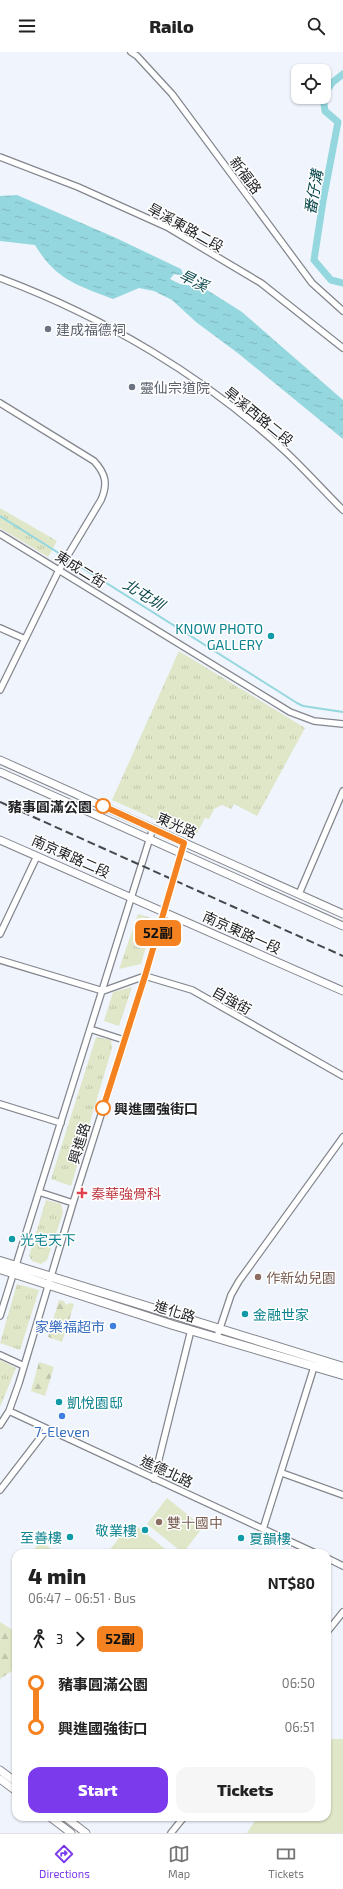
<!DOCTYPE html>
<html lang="en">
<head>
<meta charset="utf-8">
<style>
  :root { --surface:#fff; --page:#f6f6f6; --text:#222; --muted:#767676; --line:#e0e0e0; --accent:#7c3aed }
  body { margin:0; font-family:"Exo 2","Noto Sans TC",sans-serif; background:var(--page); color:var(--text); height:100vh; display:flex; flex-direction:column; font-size:15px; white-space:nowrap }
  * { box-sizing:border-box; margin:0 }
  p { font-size:13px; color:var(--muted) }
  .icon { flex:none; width:22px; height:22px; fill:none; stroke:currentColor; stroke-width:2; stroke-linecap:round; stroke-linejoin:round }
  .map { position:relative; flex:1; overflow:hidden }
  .side { position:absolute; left:12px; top:1497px; width:319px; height:272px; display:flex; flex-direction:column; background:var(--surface); border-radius:12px; box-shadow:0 1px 3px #0004 }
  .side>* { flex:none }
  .badge { padding:0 8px; border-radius:6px; font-size:14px; line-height:26px }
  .controls { position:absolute; left:291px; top:12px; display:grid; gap:8px }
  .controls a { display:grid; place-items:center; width:40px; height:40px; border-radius:8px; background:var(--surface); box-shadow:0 1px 3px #0004; font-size:20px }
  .map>.badge { position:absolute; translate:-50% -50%; box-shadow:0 0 0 2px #fff }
  .legs { display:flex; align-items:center; gap:6px; height:44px; padding:0 16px; font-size:13px }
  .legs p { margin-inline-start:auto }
  .headline { display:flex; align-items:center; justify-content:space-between; height:68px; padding:0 16px }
  h1 { font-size:22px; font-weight:800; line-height:30px }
  .button { display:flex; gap:8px; margin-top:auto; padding:8px 16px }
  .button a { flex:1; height:46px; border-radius:12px; background:var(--accent); color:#fff; font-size:16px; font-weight:800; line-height:46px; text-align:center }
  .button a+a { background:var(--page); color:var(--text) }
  ul { padding:0 16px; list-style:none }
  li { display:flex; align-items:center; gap:14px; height:44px; font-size:15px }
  li i { display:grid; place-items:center; width:6px; height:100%; margin:0 5px; background:currentColor }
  li i::after { content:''; width:10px; height:10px; margin:-5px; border:3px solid; border-radius:50%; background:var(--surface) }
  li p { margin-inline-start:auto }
  li:first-child i { background:linear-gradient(#0000 50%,currentColor 0) }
  li:last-child i { background:linear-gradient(currentColor 50%,#0000 0) }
  header { display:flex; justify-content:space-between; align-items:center; height:52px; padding:0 16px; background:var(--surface); font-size:18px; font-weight:800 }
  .menu { display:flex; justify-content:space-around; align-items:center; height:56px; border-top:1px solid var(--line); background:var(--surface); font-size:11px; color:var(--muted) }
  .menu a { display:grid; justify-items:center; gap:2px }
  .menu .active { color:var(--accent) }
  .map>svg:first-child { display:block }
</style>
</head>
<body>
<header><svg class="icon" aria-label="menu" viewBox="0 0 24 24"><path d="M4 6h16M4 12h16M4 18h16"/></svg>Railo<svg class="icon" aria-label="search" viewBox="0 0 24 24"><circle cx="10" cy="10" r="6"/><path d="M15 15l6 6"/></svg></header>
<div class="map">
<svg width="343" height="1781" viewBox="0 0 343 1781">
  <defs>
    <pattern id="forest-firs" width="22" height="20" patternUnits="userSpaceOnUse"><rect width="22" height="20" fill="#dfe7c8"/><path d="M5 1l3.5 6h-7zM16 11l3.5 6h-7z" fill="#bfc6ac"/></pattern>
    <pattern id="park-tufts" width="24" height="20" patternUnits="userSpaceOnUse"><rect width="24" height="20" fill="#dfe7c8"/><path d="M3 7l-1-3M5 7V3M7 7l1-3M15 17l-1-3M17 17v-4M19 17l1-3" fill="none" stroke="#bfc6ac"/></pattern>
    <pattern id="water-ripples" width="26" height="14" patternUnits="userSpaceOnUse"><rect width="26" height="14" fill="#95d7de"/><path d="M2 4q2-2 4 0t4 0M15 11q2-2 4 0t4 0" fill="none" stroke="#80b8be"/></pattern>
  </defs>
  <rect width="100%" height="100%" fill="#f0f4fc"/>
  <path fill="#dfe7c8" d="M167 1446 203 1475 183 1501 147 1472Z
    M132 1470 170 1501H110L108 1500Z
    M40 1489 57 1501H32Z
    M327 1687H343V1781H247L256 1767 253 1765H327Z"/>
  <path fill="url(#forest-firs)" d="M59 1248 64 1249 66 1253 70 1251 74 1252 62 1290 48 1285Z
    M39 1310 54 1315 45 1344 31 1339Z
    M0 1570 16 1580V1616L0 1627Z"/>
  <path fill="url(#park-tufts)" d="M0 456 57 489 48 505 0 476Z
    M179 599 305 676 257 764 234 752 231 757 222 753 214 757 209 767 205 766 195 785 112 748Z
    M138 862 154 867 141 912 119 917Z
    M132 935 119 974 104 969 113 940Z
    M96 985 111 988 112 996 71 1134 51 1127Z
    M46 1148 61 1152 63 1161 47 1208 41 1212 32 1209 29 1204Z
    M17 1232 39 1238 20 1298 0 1291Z
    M0 1308 16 1316 0 1355Z"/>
  <path fill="url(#water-ripples)" d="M17 143 116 186 181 217 184 224 174 222 170 227 180 232 204 236 242 260 343 348V387L239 302 196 270 172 248 154 239 139 236 113 247C77 233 56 228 35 193L0 189V144Z"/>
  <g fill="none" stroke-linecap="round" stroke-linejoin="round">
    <path stroke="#95d7de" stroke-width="2" d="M0 464 297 651 303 654 343 660"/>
    <path stroke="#95d7de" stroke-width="7" d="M324 42 333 30 343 22
      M323 45 325 59 338 70 323 149 314 208 331 228 343 231"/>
    <g stroke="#83868d" stroke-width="8">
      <path id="minor" d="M131 0 137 4 172 42 312 231 343 259
        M0 105 78 135 167 175 261 231 343 296
        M0 226C104 265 204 324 286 400 305 418 324 439 343 458
        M0 351 94 409C106 422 108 432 101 448L59 518 0 638
        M0 482 290 660 314 669 343 672
        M0 576 25 587
        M299 842 343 739
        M0 882 37 804
        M0 908 103 939 145 924 192 938 343 1024
        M90 977 124 988
        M0 1052 61 1071
        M39 1140 73 1151
        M0 1264 153 776
        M217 1285 231 1243 239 1229 343 1085
        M0 1303 24 1314
        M9 1359 315 1501
        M0 1373 9 1359 19 1331 73 1151 145 924 184 791
        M282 1421 343 1443
        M154 1427 191 1278
        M0 1438 47 1377
        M263 1477 314 1315
        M327 1506 343 1514
        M327 1580 343 1560
        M171 1781 184 1765"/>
    </g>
    <g stroke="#83868d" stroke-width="9">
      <path id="tertiary" d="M0 708 343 862
        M0 720 343 874
        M0 788 343 939
        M0 1718 16 1730
        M0 1727 16 1739
        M50 1765 71 1781
        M65 1765 86 1781"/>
    </g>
    <g stroke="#83868d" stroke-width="10">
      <path id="primary" d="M0 1209 343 1315
        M0 1217 173 1273 343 1323"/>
    </g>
    <use href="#minor" stroke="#fff" stroke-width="5.5"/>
    <use href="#tertiary" stroke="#fff" stroke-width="7"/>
    <use href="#primary" stroke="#fff" stroke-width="8"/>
    <path stroke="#46474b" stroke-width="2" stroke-dasharray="8 4" stroke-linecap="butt" d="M0 750 343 904"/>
  </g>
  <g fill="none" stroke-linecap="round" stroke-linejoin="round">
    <g stroke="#fff" stroke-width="9">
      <path id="line-1" d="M103 754 184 791 145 924 103 1056"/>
    </g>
    <use href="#line-1" stroke="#f58220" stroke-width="6"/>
  </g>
  <g fill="#6b7280" stroke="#fff" stroke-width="1.5">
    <circle cx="48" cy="277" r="4"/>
    <circle cx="132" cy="335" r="4"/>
  </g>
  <g fill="#0f9aa8" stroke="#fff" stroke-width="1.5">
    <circle cx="271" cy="584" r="4"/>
    <circle cx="12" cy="1187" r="4"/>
    <circle cx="245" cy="1262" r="4"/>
    <circle cx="59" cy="1350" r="4"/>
    <circle cx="145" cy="1478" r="4"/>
    <circle cx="70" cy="1485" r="4"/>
    <circle cx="241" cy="1486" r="4"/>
  </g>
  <g fill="#fff" stroke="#f58220" stroke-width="2">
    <circle cx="103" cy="754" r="7"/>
    <circle cx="103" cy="1056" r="7"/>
  </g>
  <path fill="#e0444e" stroke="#fff" stroke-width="1.5" d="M80 1135h4v4h4v4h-4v4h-4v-4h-4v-4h4z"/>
  <g fill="#8d6e63" stroke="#fff" stroke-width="1.5">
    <circle cx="258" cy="1225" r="4"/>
    <circle cx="159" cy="1470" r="4"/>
  </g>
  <g fill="#3f7fe0" stroke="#fff" stroke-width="1.5">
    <circle cx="113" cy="1274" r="4"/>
    <circle cx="62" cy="1364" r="4"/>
  </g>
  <g text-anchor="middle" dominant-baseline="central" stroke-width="3" stroke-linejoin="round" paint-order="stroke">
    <g font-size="14" fill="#212225" stroke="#fff">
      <text transform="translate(246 123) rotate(53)">新福路</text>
      <text transform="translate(186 175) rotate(29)">旱溪東路二段</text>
      <text transform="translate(259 364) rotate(39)">旱溪西路二段</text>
      <text transform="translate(81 517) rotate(32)">東成二街</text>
      <text transform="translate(177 773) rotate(24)">東光路</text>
      <text transform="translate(71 804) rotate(24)">南京東路二段</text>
      <text transform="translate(242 880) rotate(24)">南京東路一段</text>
      <text transform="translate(232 948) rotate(29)">自強街</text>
      <text transform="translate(79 1091) rotate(-73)">興進路</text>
      <text transform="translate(175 1259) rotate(17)">進化路</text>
      <text transform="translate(167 1419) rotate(25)">進德北路</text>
    </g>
    <g font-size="14" fill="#5b616d" stroke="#fff" text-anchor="start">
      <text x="56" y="277">建成福德祠</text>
      <text x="140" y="335">靈仙宗道院</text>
    </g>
    <g font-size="14" fill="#0d838f" stroke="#fff" text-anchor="start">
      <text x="263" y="576" text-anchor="end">KNOW PHOTO<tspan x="263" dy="16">GALLERY</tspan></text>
      <text x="20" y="1187">光宅天下</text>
      <text x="253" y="1262">金融世家</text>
      <text x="67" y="1350">凱悅園邸</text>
      <text x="137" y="1478" text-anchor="end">敬業樓</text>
      <text x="62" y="1485" text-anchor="end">至善樓</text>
      <text x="249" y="1486">夏韻樓</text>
    </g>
    <g font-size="14" font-weight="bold" fill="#212225" stroke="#fff" text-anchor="end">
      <text x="92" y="754">豬事圓滿公園</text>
      <text x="114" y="1056" text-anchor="start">興進國強街口</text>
    </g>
    <g font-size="14" fill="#be3a42" stroke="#fff" text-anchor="start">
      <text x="91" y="1141">秦華強骨科</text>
    </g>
    <g font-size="14" fill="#785e54" stroke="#fff" text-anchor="start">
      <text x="266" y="1225">作新幼兒園</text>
      <text x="167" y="1470">雙十國中</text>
    </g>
    <g font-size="14" fill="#366cbe" stroke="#fff" text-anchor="end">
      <text x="105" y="1274">家樂福超市</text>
      <text x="62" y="1379" text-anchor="middle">7-Eleven</text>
    </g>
    <g font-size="15" font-style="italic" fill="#09474c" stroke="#fff">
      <text transform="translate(313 140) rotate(-80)">番仔溝</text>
      <text transform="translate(194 228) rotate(26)">旱溪</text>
      <text transform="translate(144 542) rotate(32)">北屯圳</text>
    </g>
  </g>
</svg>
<div class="controls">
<a><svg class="icon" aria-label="locate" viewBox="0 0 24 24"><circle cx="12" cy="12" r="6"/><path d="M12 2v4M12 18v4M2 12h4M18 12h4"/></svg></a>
</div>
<b class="badge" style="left:158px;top:881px;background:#f58220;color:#111">52副</b>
<section class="side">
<div class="headline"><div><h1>4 min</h1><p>06:47 – 06:51 · Bus</p></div><b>NT$80</b></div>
<div class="legs"><svg class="icon" aria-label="walk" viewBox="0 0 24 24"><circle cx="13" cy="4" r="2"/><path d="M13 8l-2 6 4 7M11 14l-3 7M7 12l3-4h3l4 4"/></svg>3<svg class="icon" aria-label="forward" viewBox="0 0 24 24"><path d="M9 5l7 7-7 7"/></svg><b class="badge" style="background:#f58220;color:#111">52副</b></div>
<ul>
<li><i style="color:#f58220"></i><b>豬事圓滿公園</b><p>06:50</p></li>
<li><i style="color:#f58220"></i><b>興進國強街口</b><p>06:51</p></li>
</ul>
<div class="button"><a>Start</a><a>Tickets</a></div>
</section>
</div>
<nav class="menu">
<a class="active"><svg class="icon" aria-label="directions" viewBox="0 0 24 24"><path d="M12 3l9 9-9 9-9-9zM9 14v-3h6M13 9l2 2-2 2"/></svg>Directions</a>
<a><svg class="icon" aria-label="map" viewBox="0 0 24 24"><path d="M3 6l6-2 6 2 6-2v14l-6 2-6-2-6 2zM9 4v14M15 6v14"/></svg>Map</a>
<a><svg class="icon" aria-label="tickets" viewBox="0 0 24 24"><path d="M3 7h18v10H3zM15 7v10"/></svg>Tickets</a>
</nav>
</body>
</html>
